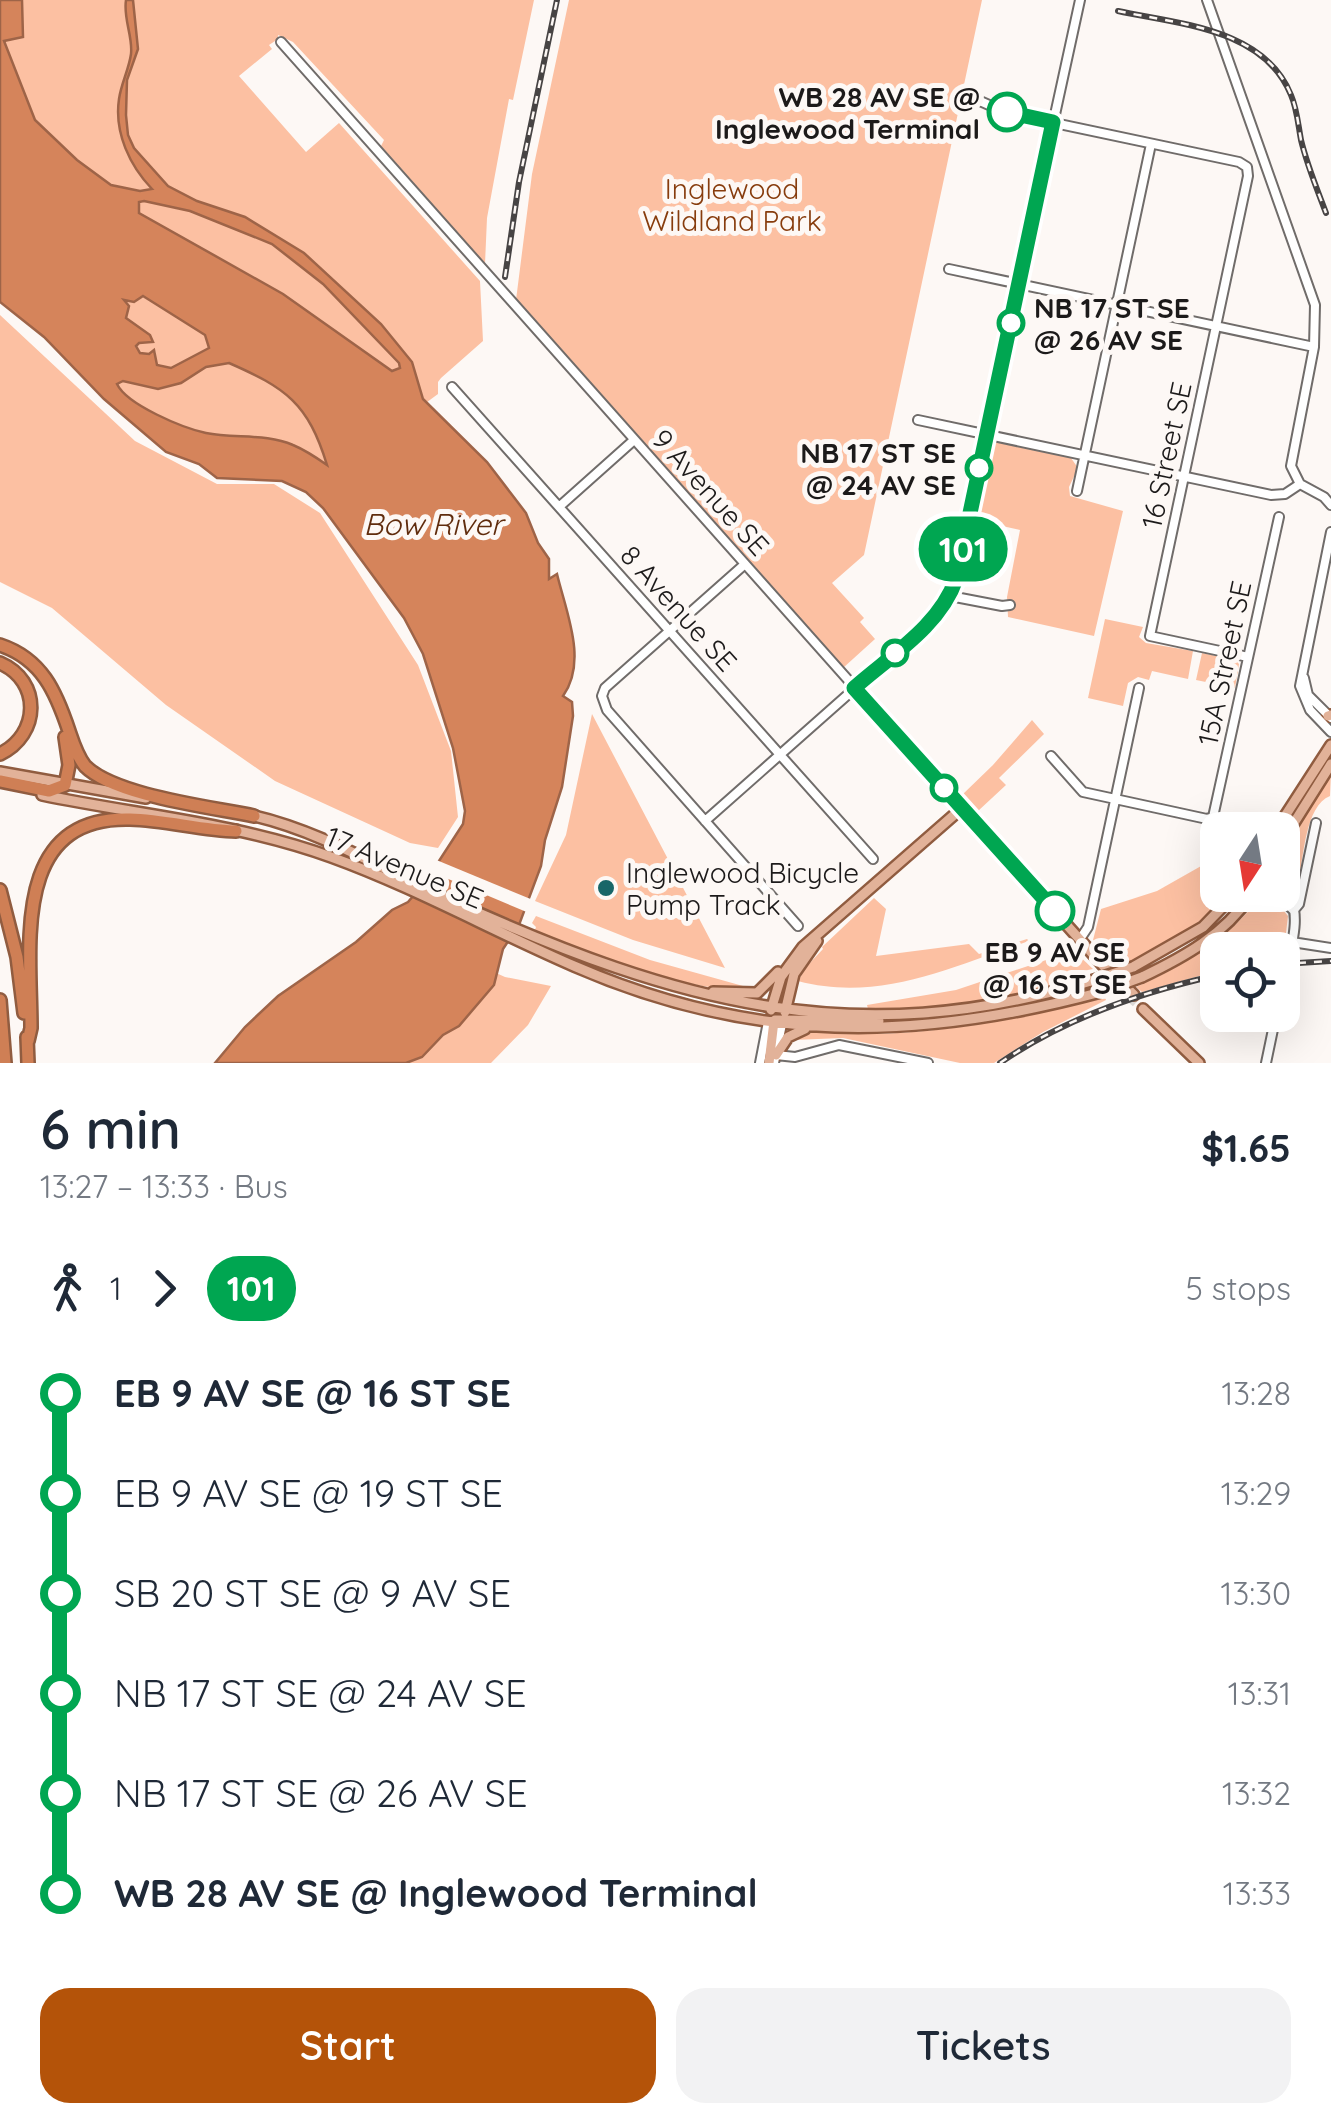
<!DOCTYPE html>
<html lang="en">
<head>
<meta charset="utf-8">
<style>
  :root { --surface:#fff; --page:#f2f2f3; --text:#1f2937; --muted:#747a83; --accent:#b45309 }
  body { margin:0; font-family:Quicksand,sans-serif; background:var(--page); color:var(--text); height:100vh; display:flex; flex-direction:column; font-size:38px; white-space:nowrap }
  * { box-sizing:border-box; margin:0 }
  p { font-size:32px; color:var(--muted) }
  .icon { flex:none; width:55px; height:55px; fill:none; stroke:currentColor; stroke-width:2; stroke-linecap:round; stroke-linejoin:round }
  .map { position:relative; height:1063px; overflow:hidden }
  .details { display:flex; flex-direction:column; background:var(--surface); flex:1 }
  .details>* { flex:none }
  .badge { padding:0 20px; border-radius:32px; font-size:35px; line-height:65px }
  .needle { width:65px; rotate:192deg }
  .controls { position:absolute; left:1200px; top:812px; display:grid; gap:20px }
  .controls a { display:grid; place-items:center; width:100px; height:100px; border-radius:20px; background:var(--surface); box-shadow:0 10px 40px #0002; font-size:50px }
  .map>.badge { position:absolute; translate:-50% -50%; box-shadow:0 0 0 5px #fff }
  .legs { display:flex; align-items:center; gap:15px; height:110px; padding:0 40px; font-size:32px }
  .legs p { margin-inline-start:auto }
  .headline { display:flex; align-items:center; justify-content:space-between; height:170px; padding:0 40px }
  h1 { font-size:55px; font-weight:600; line-height:75px }
  .button { display:flex; gap:20px; margin-top:auto; padding:20px 40px }
  .button a { flex:1; height:115px; border-radius:30px; background:var(--accent); color:#fff; font-size:40px; font-weight:600; line-height:115px; text-align:center }
  .button a+a { background:var(--page); color:var(--text) }
  ul { padding:0 40px; list-style:none }
  li { display:flex; align-items:center; gap:35px; height:100px; font-size:38px }
  li i { display:grid; place-items:center; width:15px; height:100%; margin:0 12px; background:currentColor }
  li i::after { content:''; width:25px; height:25px; margin:-12px; border:8px solid; border-radius:50%; background:var(--surface) }
  li p { margin-inline-start:auto }
  li:first-child i { background:linear-gradient(#0000 50%,currentColor 0) }
  li:last-child i { background:linear-gradient(currentColor 50%,#0000 0) }
  .map>svg:first-child { display:block }
</style>
</head>
<body>
<div class="map">
<svg width="1331" height="1063" viewBox="0 0 1331 1063">
  <rect width="100%" height="100%" fill="#fdf8f5"/>
  <path fill="#fcc0a2" d="M0 0H534L513 100 509 99 487 218 485 264 381 146 384 140 293 42 278 35V39L269 45 272 49 239 76 306 152 339 123 480 281 483 341 441 378 438 382V394L423 405 104 212 0 89Z
    M569 0H982L864 555 832 583 864 618 860 622 875 639 843 668 516 300 532 174Z
    M142 296 205 335 210 343 209 348 171 368 157 365 155 350 149 354 140 353 136 345 150 339 146 332 125 318 123 299Z
    M0 315 135 441 217 484H274L320 513 418 665 451 751 458 817 438 848 410 843 275 781 166 705 52 608 0 582Z
    M229 363C287 388 308 405 328 466 317 458 301 447 288 443 262 436 237 437 211 433 188 431 126 405 117 383L123 381 158 389 181 383 206 367Z
    M995 442 1071 458 1078 468 1069 487 1070 496 1123 511 1094 636 1008 617 1007 597 1020 530 975 520Z
    M1105 619 1143 627 1139 637 1146 643 1193 651 1188 679 1152 671 1149 680 1138 677 1128 683 1123 706 1088 698Z
    M1202 653 1235 660 1239 664 1235 688 1196 680Z
    M592 714 725 968 633 940 535 901 566 835Z
    M1032 720 1044 734 999 778 1006 785 978 811 963 794 993 765Z
    M1331 773 1330 796C1305 806 1304 857 1298 882L1294 886 1283 876 1282 854Z
    M1217 857 1218 895H1228C1198 929 1160 953 1117 966L1093 940 1101 909 1157 891Z
    M874 898 886 909 876 956 969 944 979 954 1027 939 1029 941C953 966 880 1003 798 981L806 967 823 949 822 947Z
    M1274 899 1288 916 1283 958 1282 950H1218L1217 971 1142 992 1136 987C1171 971 1207 951 1236 924 1247 913 1257 900 1274 899Z
    M536 916 650 960 743 986 742 991C673 986 598 958 534 933L536 927 532 923Z
    M1061 952C1076 951 1083 959 1093 969L1083 971 1088 977C1014 997 944 1011 868 1009L867 1005 956 990 1049 959Z
    M485 968 505 977 551 986 528 1025 491 1063H378Z
    M1105 997 1106 1000 1043 1032 994 1063H960L843 1038 793 1040C812 1025 852 1035 876 1034 954 1032 1029 1017 1105 997Z"/>
  <path fill="#d5845b" stroke="#9e6448" stroke-width="2.5" fill-rule="evenodd" d="M0 0H22L23 37 4 41 35 120 77 160 111 185 140 191 152 189C130 166 114 133 119 99 121 84 129 69 131 54 133 36 123 19 126 0H133L138 49 127 80 126 115 128 135 134 148 168 186 197 201 245 217 304 253 381 324 412 362 423 399 487 462 526 513 538 543 549 559V579L557 574C566 612 588 661 563 696L572 702 573 716 562 787 545 840 541 866 519 925 503 949 494 985 459 1026 443 1035 422 1057 406 1063H215L245 1027 278 996 356 942 392 910 408 902 426 881 463 824 465 811 453 748 423 654 404 618 323 508 306 492 282 481 217 478 199 464 166 452 104 399 44 337 0 302ZM144 201 190 211 272 244 323 284 399 363 400 368 392 371 283 294 139 213V202ZM143 296 205 335 209 348 171 368 157 365 154 350 149 354 140 353 136 346 139 343 153 342 150 335 126 318 129 306 124 300 134 302ZM229 363C286 388 308 403 327 465 317 458 305 450 293 445 266 433 234 439 206 433 183 428 127 405 117 384L123 381 158 389 181 383 206 367Z"/>
  <path fill="#fdf8f5" d="M434 859 533 900 529 913 427 870Z"/>
  <g fill="none" stroke-linecap="round" stroke-linejoin="round">
    <path stroke="#dbd7d4" stroke-width="9" stroke-dasharray="9 4.5" stroke-linecap="butt" d="M1129 997 1143 1009"/>
    <g stroke="#706c6a" stroke-width="12">
      <path id="minor" d="M1207 0 1315 305 1314 347 1291 466 1300 484 1324 497 1331 505
        M281 42 962 808
        M980 101 1007 113 1239 162 1247 167 1248 176 1150 636 1248 657
        M949 269 1314 347
        M452 387 873 859
        M918 420 1271 495 1285 494 1300 484
        M1077 491 1151 144
        M560 506 634 440
        M1331 532 1300 686 1310 710 1331 732
        M745 564 605 688 602 696 607 710 798 926
        M950 596 1002 606 1010 605
        M1304 678 1308 695 1331 718
        M1051 756 1083 792 1207 819 1213 817 1279 517
        M705 821 931 621 950 596 1080 0
        M1282 885C1307 909 1289 954 1282 984
        M1278 895 1294 911
        M1294 910 1299 904 1316 823
        M1080 939 1088 927 1139 688
        M1292 942 1331 948
        M776 1055 795 1057 839 1045 928 1063
        M760 1063 768 1022
        M774 1063 782 1024
        M1266 1063 1276 1015"/>
    </g>
    <g stroke="#905c40" stroke-width="14">
      <path id="major" d="M1328 716 1331 715
        M0 772 146 798
        M42 795C139 815 237 823 331 857 414 887 493 931 574 966 753 1044 915 1042 1101 992
        M250 815C323 831 391 874 459 904 676 1002 855 1053 1091 981
        M1276 830 1331 745
        M1282 842 1331 764
        M1247 905 1265 895
        M1133 967 1203 927 1234 895
        M1142 977C1184 957 1224 935 1251 895
        M1128 989 1134 995
        M713 992 757 993 778 972
        M1143 1009 1199 1063
        M771 1010 781 977 803 947 962 808 1108 971
        M785 1012 794 974 817 941
        M775 1020 879 1021
        M776 1055 788 1037 805 1029
        M769 1063 774 1021"/>
    </g>
    <g stroke="#905c40" stroke-width="16">
      <path id="highway" d="M0 645C42 659 56 692 69 731 73 743 77 756 85 766 115 796 211 807 254 816
        M0 663C42 681 40 735 0 754
        M0 781 49 791 65 785 69 765 65 737
        M0 890 17 957 24 1013
        M0 1000 5 1063
        M27 1037 28 1063
        M28 1041 31 1028C31 947 10 816 130 819 166 820 201 830 236 831"/>
    </g>
    <use href="#minor" stroke="#fff" stroke-width="8"/>
    <use href="#major" stroke="#e2b299" stroke-width="9"/>
    <use href="#highway" stroke="#cf7f55" stroke-width="11"/>
    <g stroke="#474444" stroke-width="6">
      <path id="rail" d="M1118 11C1178 24 1264 28 1291 95 1297 109 1298 124 1301 140 1307 165 1317 189 1326 213
        M505 277 519 182 557 0
        M1282 964 1331 961
        M1000 1063C1065 1018 1141 992 1218 975"/>
    </g>
    <use href="#rail" stroke="#fdf8f5" stroke-width="2.5" stroke-dasharray="8" stroke-linecap="butt"/>
    <g stroke="#905c40" stroke-width="14" stroke-linecap="butt">
      <path id="major-bridge" d="M1091 981 1133 967
        M1101 992 1142 977"/>
    </g>
    <use href="#major-bridge" stroke="#e2b299" stroke-width="9"/>
  </g>
  <g fill="none" stroke-linecap="round" stroke-linejoin="round">
    <g stroke="#fff" stroke-width="22">
      <path id="line-1" d="M1007 112 1053 122 956 579C940 626 890 656 854 688L1055 911"/>
    </g>
    <use href="#line-1" stroke="#00a651" stroke-width="15"/>
  </g>
  <g fill="#fff" stroke="#00a651" stroke-width="5">
    <circle cx="1007" cy="112" r="18"/>
    <circle cx="1011" cy="323" r="12"/>
    <circle cx="979" cy="468" r="12"/>
    <circle cx="895" cy="653" r="12"/>
    <circle cx="944" cy="788" r="12"/>
    <circle cx="1055" cy="911" r="18"/>
  </g>
  <circle fill="#186668" stroke="#fdf8f5" stroke-width="4" cx="606" cy="888" r="10"/>
  <g text-anchor="middle" dominant-baseline="central" stroke-width="10" stroke-linejoin="round" paint-order="stroke">
    <g font-size="28" font-weight="bold" fill="#1c1a1a" stroke="#fdf8f5" text-anchor="end">
      <text x="980" y="96">WB 28 AV SE @<tspan x="980" dy="32">Inglewood Terminal</tspan></text>
      <text x="1034" y="307" text-anchor="start">NB 17 ST SE<tspan x="1034" dy="32">@ 26 AV SE</tspan></text>
      <text x="956" y="452">NB 17 ST SE<tspan x="956" dy="32">@ 24 AV SE</tspan></text>
      <text x="1055" y="951" text-anchor="middle">EB 9 AV SE<tspan x="1055" dy="32">@ 16 ST SE</tspan></text>
    </g>
    <g font-size="28" fill="#873c0d" stroke="#fdf8f5">
      <text x="732" y="188">Inglewood<tspan x="732" dy="32">Wildland Park</tspan></text>
    </g>
    <g font-size="28" fill="#1c1a1a" stroke="#fdf8f5">
      <text transform="translate(1166 455) rotate(-78)">16 Street SE</text>
      <text transform="translate(711 492) rotate(48)">9 Avenue SE</text>
      <text transform="translate(679 608) rotate(48)">8 Avenue SE</text>
      <text transform="translate(1224 663) rotate(-78)">15A Street SE</text>
      <text transform="translate(405 867) rotate(23)">17 Avenue SE</text>
    </g>
    <g font-size="28" fill="#1c1a1a" stroke="#fdf8f5" text-anchor="start">
      <text x="626" y="872">Inglewood Bicycle<tspan x="626" dy="32">Pump Track</tspan></text>
    </g>
    <g font-size="30" font-style="italic" fill="#602c0d" stroke="#fdf8f5">
      <text x="433" y="524">Bow River</text>
    </g>
  </g>
</svg>
<div class="controls">
<a><svg class="needle" viewBox="-14 -14 28 28"><path d="M0-13l5 13h-10z" fill="#e53935"/><path d="M0 13l5-13h-10z" fill="#747a83"/></svg></a>
<a><svg class="icon" aria-label="locate" viewBox="0 0 24 24"><circle cx="12" cy="12" r="6"/><path d="M12 2v4M12 18v4M2 12h4M18 12h4"/></svg></a>
</div>
<b class="badge" style="left:963px;top:549px;background:#00a651;color:#fff">101</b>
</div>
<section class="details">
<div class="headline"><div><h1>6 min</h1><p>13:27 – 13:33 · Bus</p></div><b>$1.65</b></div>
<div class="legs"><svg class="icon" aria-label="walk" viewBox="0 0 24 24"><circle cx="13" cy="4" r="2"/><path d="M13 8l-2 6 4 7M11 14l-3 7M7 12l3-4h3l4 4"/></svg>1<svg class="icon" aria-label="forward" viewBox="0 0 24 24"><path d="M9 5l7 7-7 7"/></svg><b class="badge" style="background:#00a651;color:#fff">101</b><p>5 stops</p></div>
<ul>
<li><i style="color:#00a651"></i><b>EB 9 AV SE @ 16 ST SE</b><p>13:28</p></li>
<li><i style="color:#00a651"></i><span>EB 9 AV SE @ 19 ST SE</span><p>13:29</p></li>
<li><i style="color:#00a651"></i><span>SB 20 ST SE @ 9 AV SE</span><p>13:30</p></li>
<li><i style="color:#00a651"></i><span>NB 17 ST SE @ 24 AV SE</span><p>13:31</p></li>
<li><i style="color:#00a651"></i><span>NB 17 ST SE @ 26 AV SE</span><p>13:32</p></li>
<li><i style="color:#00a651"></i><b>WB 28 AV SE @ Inglewood Terminal</b><p>13:33</p></li>
</ul>
<div class="button"><a>Start</a><a>Tickets</a></div>
</section>
</body>
</html>
